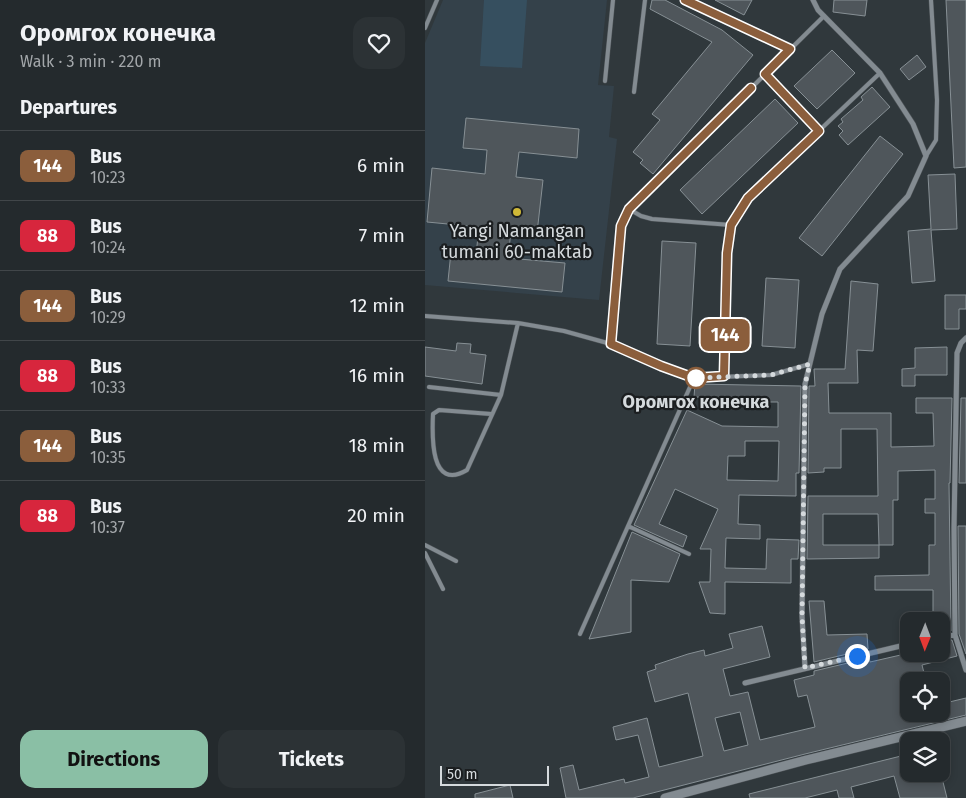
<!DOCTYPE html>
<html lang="en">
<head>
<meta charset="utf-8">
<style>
  :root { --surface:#242a2d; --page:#2c3235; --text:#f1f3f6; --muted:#a3a7aa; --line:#414649; --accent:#8abfa5 }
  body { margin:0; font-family:"Fira Sans",sans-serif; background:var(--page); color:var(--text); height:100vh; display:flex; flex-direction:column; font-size:19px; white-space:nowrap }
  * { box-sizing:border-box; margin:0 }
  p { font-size:16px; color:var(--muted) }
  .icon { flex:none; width:28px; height:28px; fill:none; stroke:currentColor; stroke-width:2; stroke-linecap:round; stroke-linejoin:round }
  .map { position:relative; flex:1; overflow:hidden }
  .side { display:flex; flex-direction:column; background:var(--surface); width:425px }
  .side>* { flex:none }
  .badge { padding:0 10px; border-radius:8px; font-size:18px; line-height:32px }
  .needle { width:32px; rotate:181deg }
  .fabs { position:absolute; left:475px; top:612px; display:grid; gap:10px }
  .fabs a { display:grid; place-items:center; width:50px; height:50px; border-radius:10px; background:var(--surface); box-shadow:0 2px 8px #0003,0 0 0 1px var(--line); font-size:25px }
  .scale { position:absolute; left:15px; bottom:12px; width:109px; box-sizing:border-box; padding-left:5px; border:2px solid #d5dadd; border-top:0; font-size:14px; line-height:18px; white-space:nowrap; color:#d5dadd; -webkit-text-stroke:4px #1b1e20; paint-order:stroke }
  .you { position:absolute; width:25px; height:25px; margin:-12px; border:4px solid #fff; border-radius:50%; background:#1a73e8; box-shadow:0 0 0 8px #1a73e833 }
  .map>.badge { position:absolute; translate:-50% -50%; box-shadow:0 0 0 2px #fff }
  h2 { padding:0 20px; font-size:19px; line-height:45px }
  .round { display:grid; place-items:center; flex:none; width:52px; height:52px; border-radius:15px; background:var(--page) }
  .head { display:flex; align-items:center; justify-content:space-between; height:85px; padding:0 20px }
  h1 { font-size:24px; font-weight:700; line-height:38px }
  .action { display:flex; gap:10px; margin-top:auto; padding:10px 20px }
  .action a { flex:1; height:58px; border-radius:15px; background:var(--accent); color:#111; font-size:20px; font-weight:700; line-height:58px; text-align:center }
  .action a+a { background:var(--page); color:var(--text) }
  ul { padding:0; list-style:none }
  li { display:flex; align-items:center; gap:15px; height:70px; padding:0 20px; border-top:1px solid var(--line) }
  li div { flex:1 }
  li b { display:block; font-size:19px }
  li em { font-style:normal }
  li .badge { min-width:55px; font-weight:700; text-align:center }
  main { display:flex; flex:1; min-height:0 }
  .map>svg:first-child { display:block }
</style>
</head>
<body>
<main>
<section class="side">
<div class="head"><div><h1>Оромгох конечка</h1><p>Walk · 3 min · 220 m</p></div><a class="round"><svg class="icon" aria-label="heart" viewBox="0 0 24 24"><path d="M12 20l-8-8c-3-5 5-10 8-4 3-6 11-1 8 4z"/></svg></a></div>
<h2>Departures</h2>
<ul>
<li><span class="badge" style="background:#8b5e3c;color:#fff">144</span><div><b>Bus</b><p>10:23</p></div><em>6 min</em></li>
<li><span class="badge" style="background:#d7263d;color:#fff">88</span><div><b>Bus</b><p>10:24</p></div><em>7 min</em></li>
<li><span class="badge" style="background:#8b5e3c;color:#fff">144</span><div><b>Bus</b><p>10:29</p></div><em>12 min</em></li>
<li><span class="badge" style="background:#d7263d;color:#fff">88</span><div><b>Bus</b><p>10:33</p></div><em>16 min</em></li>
<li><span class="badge" style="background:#8b5e3c;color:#fff">144</span><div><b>Bus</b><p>10:35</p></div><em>18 min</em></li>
<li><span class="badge" style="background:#d7263d;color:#fff">88</span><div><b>Bus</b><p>10:37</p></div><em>20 min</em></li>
</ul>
<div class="action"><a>Directions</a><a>Tickets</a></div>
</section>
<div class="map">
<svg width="541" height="798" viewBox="0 0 541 798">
  <rect width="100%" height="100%" fill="#30383c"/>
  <path fill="#34414a" d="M18 0H182L173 85 189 86 184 137 192 139 174 300 0 285V43Z"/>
  <path fill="#364f5f" d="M59 0H102L97 68 55 66Z"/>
  <path fill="#4f565b" stroke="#879095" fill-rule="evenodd" d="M227 0H240L297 30 328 55 228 174 215 163 218 160 208 152 235 120 227 114 287 42 225 9Z
    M290 0H327L319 15Z
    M409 0H442L440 16 408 12Z
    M521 0H541V167L529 168Z
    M407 50 430 73 392 109 369 86Z
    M492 55 501 67 484 80 475 69Z
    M447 87 465 107 423 145 414 135 418 131 413 126 418 122 416 119 438 100 436 97Z
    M350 99 373 123 277 214 255 190Z
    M41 118 154 129 152 158 94 152 91 177 118 180 112 233 86 231 83 258 140 263 137 292 23 281 26 252 51 255 54 227 2 222 7 168 60 174 62 150 38 148Z
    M455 136 478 154 397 256 374 238Z
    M530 174 532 229 506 230 510 281 487 283 483 231 506 229 503 175Z
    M237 241 271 243 265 346 232 344Z
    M341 278 374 280 370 348 337 346Z
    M426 281 453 284 448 351 432 350 433 383H403L404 413H466V447L509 446 508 413H491V398H527L525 483H524L526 631 516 633V621H508V590H450V576L504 575V545H510V513H500V499H510V470L473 471V500H468V545H454V558L382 559 383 496H453L452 429H416V468H399V472L383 473 384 386H390L389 369H420ZM398 514H453L454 545H398Z
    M520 295H541V309H534V329H520Z
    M32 343 46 344 45 353 61 355 57 384 0 376V347L31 351Z
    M522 347V375H490V386H477V369L490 368V348Z
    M270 384 376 386 374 473H371V496L314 495 313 524 335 525V539L301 538 300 568 341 569 342 539 374 540 373 559H366V583L300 582V614L285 613 274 582H285L286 549H275L293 509 250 489 234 524 262 536 258 547 209 525 262 410 297 426 353 427V402H305V398L269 397ZM320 441H354L353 481 302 480 303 456H320Z
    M536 398H541V483H534Z
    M533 526H541V654L534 634Z
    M207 532 255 554 244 582 206 580V632L164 639Z
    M384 601H399L402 635 442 634 443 649 389 662Z
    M337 626 345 657 298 669 305 696 323 692 335 740 390 727 382 695 373 697 369 680 389 675V671L444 658 445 662 480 654H516V641L527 640 532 656 497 665 501 681H484V714H516V704L541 698V715L380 754 208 798H141L135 768 148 765 154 790 199 779 200 783 224 777 213 735 191 740 188 727 222 718 234 767 278 756 263 693 230 702 222 672 231 669 230 665 263 654 279 650 280 656 308 648 304 634ZM315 712 323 745 299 751 290 718Z
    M484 754V774H516L522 798H475L469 776 426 787 429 798H414L412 790 380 798H325L324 794Z
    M85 785 88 798H50V794Z"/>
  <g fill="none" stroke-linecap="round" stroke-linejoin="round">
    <g stroke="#4d5357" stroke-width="5">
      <path id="service" d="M260 0 365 49
        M0 28 12 0
        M340 74 394 131
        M180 81 188 0
        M209 92 220 0
        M501 156 511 140 512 100 506 0
        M204 209 216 216 227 219 306 225
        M0 316 93 323 139 331 186 344 236 366 269 378 346 375 385 364
        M186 344 196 226 204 209 399 16
        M299 376 302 253 306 225 323 198 455 73
        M4 387 76 395
        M66 414 14 410 8 414C7 436 5 492 42 470L76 395 93 323
        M203 526 264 554
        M0 545 31 561
        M0 553 18 589
        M155 634 269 378"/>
    </g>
    <g stroke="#4d5357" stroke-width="6">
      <path id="minor" d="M530 635 529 528 532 353 536 343 541 338
        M516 637 530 635 541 670
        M380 668 377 616 380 384 397 314 415 269 483 196 501 156 488 124 455 73 393 10 388 0
        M320 683 484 644"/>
    </g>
    <g stroke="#4d5357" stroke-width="10">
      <path id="tertiary" d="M240 798 381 760 541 721"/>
    </g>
    <use href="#service" stroke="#838b91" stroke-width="4"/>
    <use href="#minor" stroke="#838b91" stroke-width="5"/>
    <use href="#tertiary" stroke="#838b91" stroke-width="9"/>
  </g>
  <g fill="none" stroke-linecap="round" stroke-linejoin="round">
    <g stroke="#fff" stroke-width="11">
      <path id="line" d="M260 0 365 49 340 74 394 131 323 198 306 225 302 253 299 376 269 378 236 366 186 344 196 226 204 209 326 88"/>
    </g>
    <use href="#line" stroke="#8b5e3c" stroke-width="8"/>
    <path stroke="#d5dadd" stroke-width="5" stroke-dasharray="0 9" d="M271 378H269L346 375 385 364 380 384 377 616 380 668 432 656"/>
  </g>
  <circle fill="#cfb837" stroke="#1b1e20" stroke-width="2" cx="92" cy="212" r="5"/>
  <circle fill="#fff" stroke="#8b5e3c" stroke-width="2.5" cx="271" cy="378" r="10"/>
  <g text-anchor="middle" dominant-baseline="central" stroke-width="4.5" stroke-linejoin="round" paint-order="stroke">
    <g font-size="18" fill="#d5dadd" stroke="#1b1e20">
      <text x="92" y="231">Yangi Namangan<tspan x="92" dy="21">tumani 60-maktab</tspan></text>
    </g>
    <g font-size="18" font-weight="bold" fill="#d5dadd" stroke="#1b1e20">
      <text x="271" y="402">Оромгох конечка</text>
    </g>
  </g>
</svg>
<div class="fabs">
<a><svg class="needle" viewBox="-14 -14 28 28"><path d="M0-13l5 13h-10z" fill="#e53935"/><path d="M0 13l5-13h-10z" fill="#a3a7aa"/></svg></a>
<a><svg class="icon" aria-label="locate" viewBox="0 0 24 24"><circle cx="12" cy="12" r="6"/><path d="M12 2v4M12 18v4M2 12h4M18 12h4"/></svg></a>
<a><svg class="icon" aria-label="layers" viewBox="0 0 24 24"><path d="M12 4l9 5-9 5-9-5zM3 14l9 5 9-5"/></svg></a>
</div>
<div class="scale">50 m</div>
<div class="you" style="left:432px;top:656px"></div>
<b class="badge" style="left:300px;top:335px;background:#8b5e3c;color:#fff">144</b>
</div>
</main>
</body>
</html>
